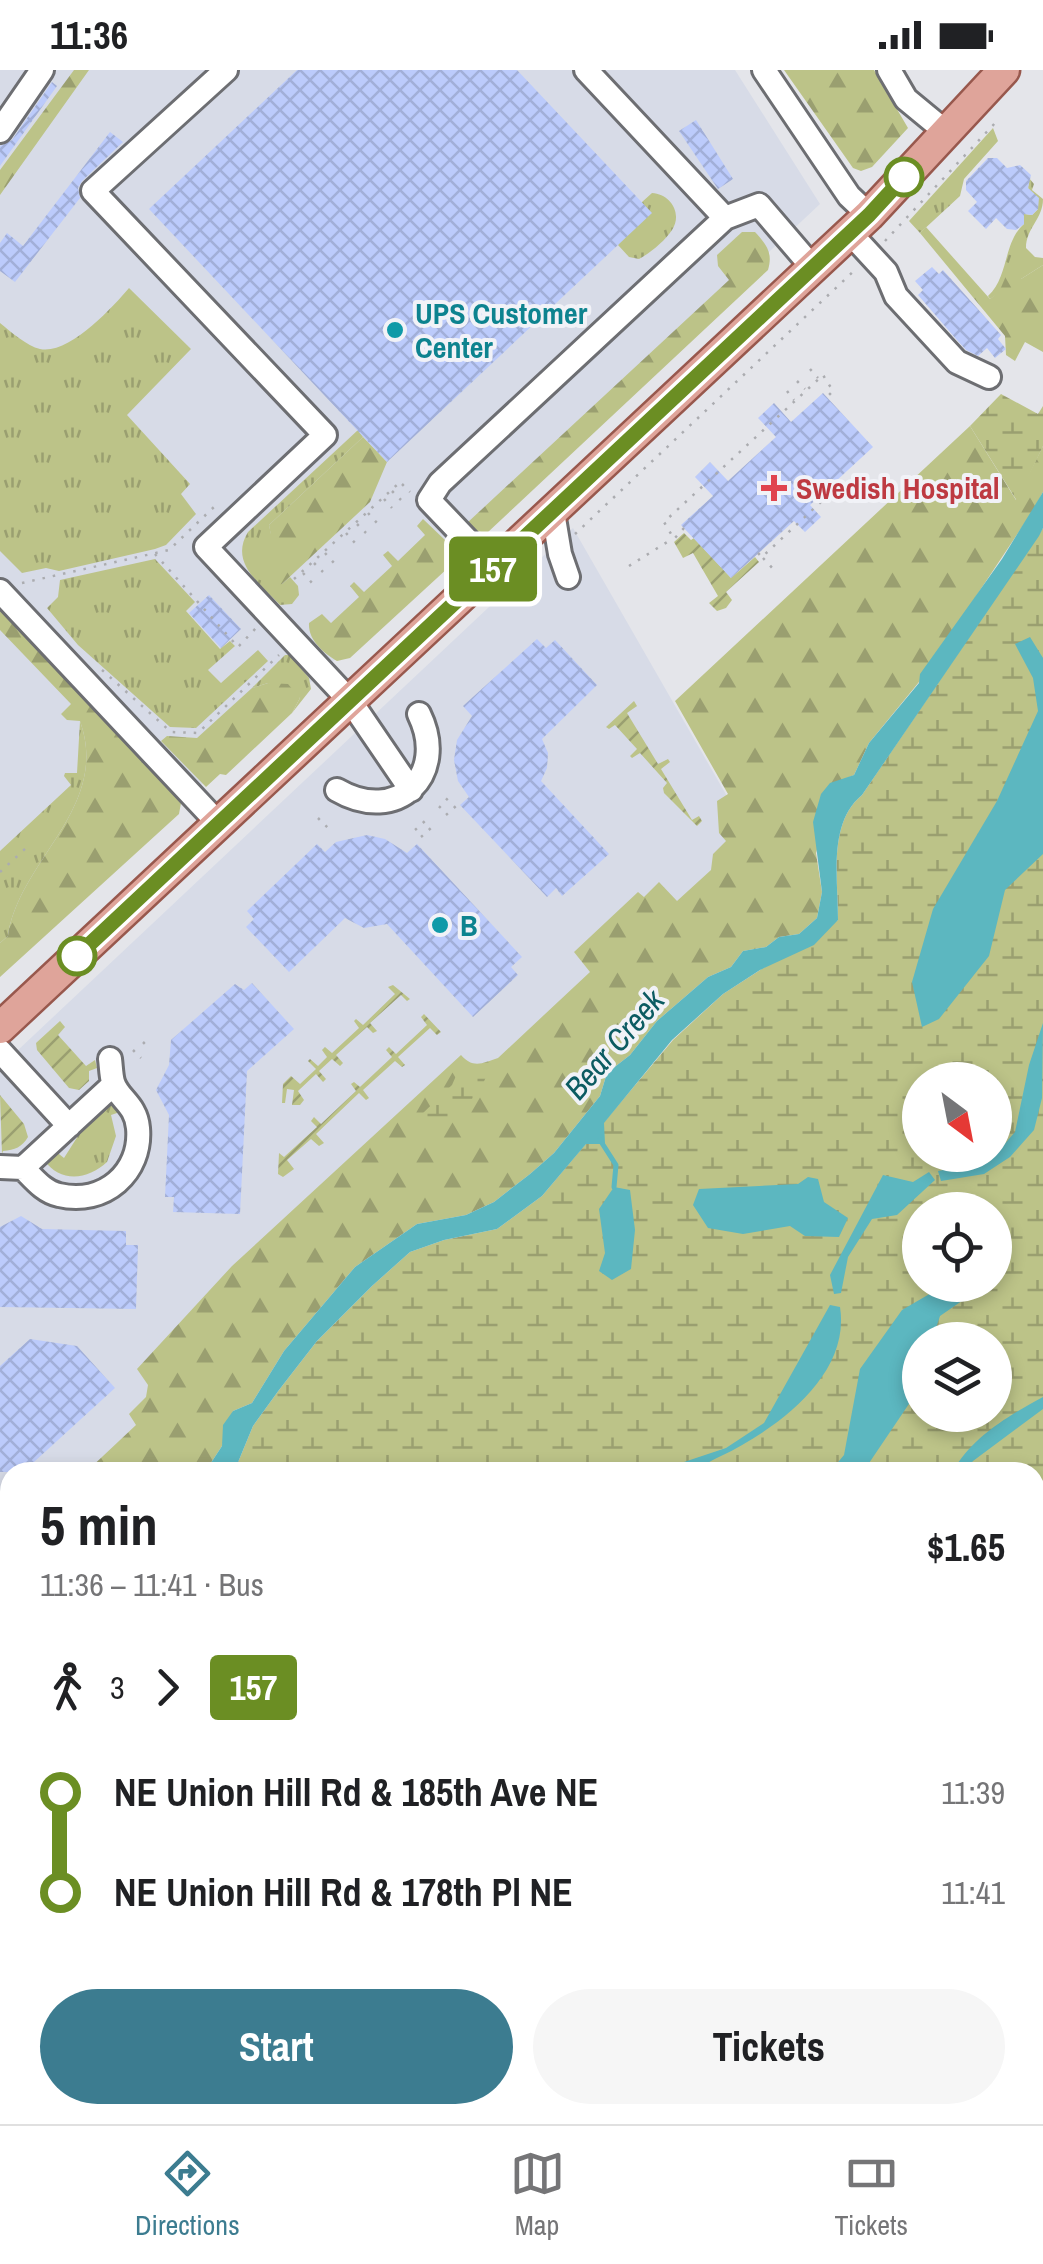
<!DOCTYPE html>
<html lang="en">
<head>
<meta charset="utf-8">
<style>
  :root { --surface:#fff; --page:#f6f6f6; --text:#202124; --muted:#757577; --line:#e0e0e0; --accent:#3c7c90 }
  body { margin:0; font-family:"Archivo Narrow",sans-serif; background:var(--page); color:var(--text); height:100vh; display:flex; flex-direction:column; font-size:38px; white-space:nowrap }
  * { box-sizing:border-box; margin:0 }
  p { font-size:32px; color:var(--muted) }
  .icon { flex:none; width:55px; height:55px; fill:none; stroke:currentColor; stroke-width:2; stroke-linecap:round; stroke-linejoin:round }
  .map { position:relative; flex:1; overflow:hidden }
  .side { position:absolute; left:0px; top:1392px; width:1045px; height:662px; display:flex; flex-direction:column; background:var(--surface); border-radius:30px 30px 0 0; box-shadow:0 5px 15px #0003 }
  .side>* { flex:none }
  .badge { padding:0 20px; border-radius:8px; font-size:35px; line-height:65px }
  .needle { width:65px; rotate:148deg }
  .fabs { position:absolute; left:902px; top:992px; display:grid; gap:20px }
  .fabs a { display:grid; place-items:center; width:110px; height:110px; border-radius:50%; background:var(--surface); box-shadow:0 5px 15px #0003; font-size:50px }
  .map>.badge { position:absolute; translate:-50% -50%; box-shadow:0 0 0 5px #fff }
  .legs { display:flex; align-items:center; gap:15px; height:110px; padding:0 40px; font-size:32px }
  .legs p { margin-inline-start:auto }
  .head { display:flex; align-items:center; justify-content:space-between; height:170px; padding:0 40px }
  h1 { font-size:55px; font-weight:800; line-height:75px }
  .primary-button { display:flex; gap:20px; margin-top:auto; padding:20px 40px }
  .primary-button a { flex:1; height:115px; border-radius:60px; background:var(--accent); color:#fff; font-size:40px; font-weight:800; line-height:115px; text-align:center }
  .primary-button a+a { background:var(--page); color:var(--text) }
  ul { padding:0 40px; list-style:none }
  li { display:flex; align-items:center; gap:35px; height:100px; font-size:38px }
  li i { display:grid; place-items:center; width:15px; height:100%; margin:0 12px; background:currentColor }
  li i::after { content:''; width:25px; height:25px; margin:-12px; border:8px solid; border-radius:50%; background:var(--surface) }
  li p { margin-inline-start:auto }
  li:first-child i { background:linear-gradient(#0000 50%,currentColor 0) }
  li:last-child i { background:linear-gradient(currentColor 50%,#0000 0) }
  .status { display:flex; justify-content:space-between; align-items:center; height:70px; padding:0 50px; background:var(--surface); direction:ltr }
  .status svg { height:28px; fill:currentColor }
  .tab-bar { display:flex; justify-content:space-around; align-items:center; height:140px; border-top:2px solid var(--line); background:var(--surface); font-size:28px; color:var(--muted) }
  .tab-bar a { display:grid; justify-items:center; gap:5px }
  .tab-bar .on { color:var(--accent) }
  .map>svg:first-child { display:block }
</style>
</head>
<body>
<div class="status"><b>11:36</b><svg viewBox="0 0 49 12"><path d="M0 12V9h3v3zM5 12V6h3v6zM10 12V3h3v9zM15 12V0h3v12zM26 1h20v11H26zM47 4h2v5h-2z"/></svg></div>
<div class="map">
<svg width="1043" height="2054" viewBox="0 0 1043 2054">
  <defs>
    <pattern id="grass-tufts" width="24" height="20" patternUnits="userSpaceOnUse" patternTransform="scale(2.5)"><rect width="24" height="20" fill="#bcc388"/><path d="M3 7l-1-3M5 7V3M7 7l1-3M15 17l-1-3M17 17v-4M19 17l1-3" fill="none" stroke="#9a9f70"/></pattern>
    <pattern id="forest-firs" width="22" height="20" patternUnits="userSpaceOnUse" patternTransform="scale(2.5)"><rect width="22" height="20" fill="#bcc388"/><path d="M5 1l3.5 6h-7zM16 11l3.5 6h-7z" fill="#9a9f70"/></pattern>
    <pattern id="wetland-marsh" width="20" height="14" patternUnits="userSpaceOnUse" patternTransform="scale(2.5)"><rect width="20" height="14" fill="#bcc388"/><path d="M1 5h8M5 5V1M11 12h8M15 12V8" fill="none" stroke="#9a9f70"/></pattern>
    <pattern id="garden-furrows" width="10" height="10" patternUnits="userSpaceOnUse" patternTransform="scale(2.5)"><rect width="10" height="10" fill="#bcc388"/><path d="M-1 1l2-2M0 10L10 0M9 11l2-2" fill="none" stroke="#9a9f70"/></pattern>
    <pattern id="building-cross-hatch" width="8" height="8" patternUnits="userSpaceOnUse" patternTransform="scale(2.5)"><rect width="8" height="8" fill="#bccbfb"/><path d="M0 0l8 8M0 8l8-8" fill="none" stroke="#a2afd8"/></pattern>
  </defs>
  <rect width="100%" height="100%" fill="#e4e5ea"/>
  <path fill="#d7dbe7" d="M0 0H735L820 134 0 904Z
    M573 458 751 768 136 1402H10V1516L0 1525V997Z"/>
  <path fill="url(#grass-tufts)" d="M993 58 998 71 964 109 960 126 920 163 909 151Z
    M1029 108 1034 114 1032 120 1043 129C1043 149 1026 158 1026 178L1035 187 1043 188V195L990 229 988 226C1009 207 1003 172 1024 154V144L1032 145 1038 139V128L1028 121Z
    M652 123C670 124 683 143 672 160 665 171 650 183 639 189L629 187 618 175 642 132Z
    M129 218 191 279 127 345 190 414 181 424 196 444 166 475 155 479 59 501 46 498 22 503 0 481V253C11 262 27 276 40 279 69 285 112 238 129 218Z
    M358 360 363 367 269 455 282 514 290 507 298 516 299 525 292 534 280 535C260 514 229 493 248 462Z
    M155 489 195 532 186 541 220 579 230 571 235 576 208 600 221 613 258 580 268 591 196 658 170 657 78 575 47 538 58 527 60 510Z
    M285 585H290L309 608 311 619 292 643 300 628 268 613 252 618Z
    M80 651C111 738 19 790 8 866L0 873V781L71 715 64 706 65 703H77Z
    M107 1034 114 1035 120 1042 111 1045 116 1066 107 1092C88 1110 60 1113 44 1090L54 1080 64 1088 90 1047Z"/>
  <path fill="url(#forest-firs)" d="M74 0H89L0 125V100Z
    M784 0H874L908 58 872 97 861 101 853 98Z
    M926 157 990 229 999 222 1006 206 1021 209 1043 195V282L1025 272 1015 291 1006 285 1005 266 920 163Z
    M742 162H755C767 175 773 183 768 200L487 463 476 461 467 453 729 210 718 196 717 185Z
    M970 356 1016 430 1043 376V422L1032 442 919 612 869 673 854 705 838 712 816 783 822 822 817 848 799 864 779 867 766 877 743 881 731 897 708 907 657 951 630 985 607 1003 600 1026 554 1083 530 1104 494 1132 466 1145 417 1154 355 1197 284 1281 252 1333 233 1341 222 1376 205 1402H86L136 1355 129 1344 146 1327 148 1315 137 1299 232 1196 461 985C473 999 483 993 498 988L590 902 574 882 638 822 644 827 659 812 677 831 711 800 713 784 726 771 719 763 717 731 728 724 675 631Z
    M363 367 387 392 370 432 282 514 275 515C269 493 274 476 269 455Z
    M423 449 445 470 456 488 449 497 350 588 337 591C323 583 308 570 309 553L322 544 331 553 359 527 350 516 354 512 364 522 392 496 383 485 388 481 398 491 425 465 417 456Z
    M0 540 174 720 181 733 179 744 0 907V873L8 866C19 790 111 738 80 651L67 650 61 644 71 634 0 560Z
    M268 613 288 614 300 628 292 643 226 705 220 704 206 717 161 671 167 666 197 668 252 618Z
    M204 2045H394L399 2054H188Z"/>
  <path fill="url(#wetland-marsh)" fill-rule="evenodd" d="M1001 324 1038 344 1043 336V376L1017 431 970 356Z
    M1043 458V2014L1035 2020V1402H234L253 1356 279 1320 317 1271 372 1216 410 1182 444 1170 497 1159 542 1126 673 970 723 924 838 850C838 808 828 753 862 725ZM920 1010H995V1085H920ZM920 1140H995V1215H920ZM920 1270H995V1345H920Z
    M459 999 474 1000 486 1007C477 1028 453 1053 431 1057L423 1052 422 1044 452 1015Z
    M10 1652V2045H204L188 2054H0V1657Z
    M557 2045H997L984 2054H562Z"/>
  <path fill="url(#garden-furrows)" d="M684 463 691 470 694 468 731 508 755 487 759 492 726 522 732 530 726 538 717 541 709 533 718 526 693 483 683 488 674 472Z
    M634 631 637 636 627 643 658 694 668 689 670 692 661 699 692 750 699 746 702 751 697 756 664 723 663 718 667 713 640 683 632 688 630 686 637 679 615 655 609 659 606 657Z
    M393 915 410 929 407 931 401 925 370 953 377 961 373 963 367 957 336 985 343 993 340 996 332 989 319 1001 326 1009 323 1012 316 1004 298 1021 304 1030 300 1035H292L294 1020 287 1019 285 1033H282L283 1014 291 1006 300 1014 316 999 308 991 310 989 318 996 327 987 322 980 325 977 332 983 359 958 354 951 356 949 363 955 395 924 388 917Z
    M424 944 441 962 437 965 430 958 398 987 405 995 402 997 395 991 363 1020 369 1028 366 1030 359 1023 316 1064 324 1073 319 1076 311 1069 287 1090 294 1099 283 1107 278 1104 279 1083 284 1087 317 1057 311 1051 314 1047 321 1054 356 1021 351 1014 354 1012 360 1017 392 987 386 980 389 977 396 984 427 955 421 947Z
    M60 951 65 957 58 965 86 996 95 990 97 998 89 1001V1011L79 1020 69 1018 37 980 36 973Z
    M0 1025 24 1054 28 1067C22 1077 15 1080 3 1081L2 1084Z"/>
  <path fill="#5cb7c0" d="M1043 422V458L1039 466 862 725C828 753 838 808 838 850L814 875 760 900 723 924 672 970 604 1053 605 1074H586L542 1126 497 1159 444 1170 410 1182 372 1216 317 1271 279 1320 253 1356 234 1402H205L222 1376 223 1355 233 1341 252 1333 284 1281 355 1197 417 1154 466 1145 494 1132 530 1104 554 1083 600 1026 607 1003 630 985 657 951 708 907 731 897 743 881 766 877 779 867 799 864 817 848 822 822 813 752 821 724 830 713 854 705 869 673 919 613 920 604 1002 489Z
    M1030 567 1043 588V784L1005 820 989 886 939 949 922 957 912 912 933 839 997 731 1038 641 1033 608 1015 574Z
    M1043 953 1042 1028 1034 1060 1010 1087 984 1104 941 1111 938 1101 989 1092 1015 1062 1029 995Z
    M929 1102 935 1110 897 1145 872 1149 848 1187 841 1223 834 1224 830 1205 883 1105 913 1112Z
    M808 1107 818 1109 824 1132 848 1148 839 1167 805 1166 790 1156 743 1164 708 1158 693 1135 699 1119 798 1114Z
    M614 1117 630 1120 635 1160 631 1199 612 1210 599 1201 605 1183 599 1139Z
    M945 1215H985L940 1246 932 1270H920V1311L917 1322 863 1402H830L844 1385 860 1299 902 1240Z
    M830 1235 840 1237C851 1306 775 1360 721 1386 710 1391 697 1400 685 1402 676 1404 664 1403 654 1402L726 1378 764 1353Z
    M1043 1327V1339L973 1391 964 1402H953C969 1369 1011 1344 1043 1327Z"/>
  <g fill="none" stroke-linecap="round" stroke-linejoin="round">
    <path stroke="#5cb7c0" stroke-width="5" d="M600 1070 616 1095 614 1117
      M0 1620 10 1613"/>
  </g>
  <path fill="url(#building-cross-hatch)" d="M297 0H517L652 143 387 392 149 139Z
    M52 12 57 16 0 96V76L12 70Z
    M696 50 733 109 718 119 679 61Z
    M110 62 123 72 82 111 78 118 80 128 15 212 0 201V173L7 163 23 176Z
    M988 88H997L1007 98 1020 95 1031 105 1028 118 1039 128 1038 139 1032 145 1024 144V154L1016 160 1007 159 996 148 986 159 968 141 977 132 966 120V111Z
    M932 197 939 204 943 200 1001 265 998 269 1006 279 995 288 987 278 978 286 966 280 956 269 918 225 923 220 915 211Z
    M823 323 873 377 810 435 821 447 805 462 794 451 731 508 681 455 713 426 695 407 710 392 728 411 776 367 758 348 774 333 791 352Z
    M209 525 241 559 221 578 189 543Z
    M537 569 546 578 555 570 597 615 542 669 548 683 547 698 541 711 609 784 562 826 556 818 547 827 460 735 469 727 458 711 454 690 457 670 472 646 463 636Z
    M367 765 385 769 407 783 417 774 522 887 511 897 518 905 473 947 387 854 364 858 345 848 289 902 246 857 254 849 247 841 317 774 325 782 336 772Z
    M252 913 294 959 247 1001 240 1144 173 1142 174 1127H165L169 1045 156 1020 169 995 171 970 235 914 244 920Z
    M21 1146 42 1159 126 1161V1175H138L136 1239 0 1237V1157Z
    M30 1269 77 1276 115 1318 23 1402H0V1296Z"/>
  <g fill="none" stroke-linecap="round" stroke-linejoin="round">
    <g stroke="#6d6e72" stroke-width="28">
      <path id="minor" d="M226 0 93 121 325 365 206 477 351 632 411 720
        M764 0 849 126 869 145
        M889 0 906 29 946 62
        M0 61 42 0
        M725 148 759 135 813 198
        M850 163 886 202 896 226 957 292 989 307
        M553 442 560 484 568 507
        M494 498 429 430 440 413 725 148 586 0
        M0 521 219 754
        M337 720C397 755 449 705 419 644
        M0 981 69 1056
        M0 1097 23 1098 113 1015
        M23 1098C34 1109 44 1122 59 1125 104 1136 142 1102 138 1058 136 1034 118 1029 113 1012 111 1005 111 996 110 989"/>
    </g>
    <g stroke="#98584d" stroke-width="35">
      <path id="major" d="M0 958 869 145 1004 0"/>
    </g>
    <path stroke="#abacb0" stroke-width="2.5" stroke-dasharray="2.5 8" stroke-linecap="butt" d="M885 171 996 52
      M810 299 818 308
      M797 311 805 319
      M787 321 794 330
      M402 414 410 422
      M392 421 401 430
      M384 429 392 438
      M368 443 377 453
      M357 454 366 463
      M684 458 674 469 664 452 823 305 833 321 827 327
      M346 463 355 473
      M575 464 857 198
      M325 483 334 493
      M758 483 762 487 839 415
      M155 484 238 577 257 557
      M763 488 776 502
      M314 493 323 502
      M629 496 672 469
      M303 503 313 514
      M294 509 398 414
      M22 513 169 480 215 436
      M102 600 171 662 198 663 279 585
      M439 738 448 728
      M446 745 456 736
      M318 748 328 758
      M415 760 425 751
      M421 767 431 758
      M0 802 26 778
      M143 972 150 979
      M133 980 141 988"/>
    <use href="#minor" stroke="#fff" stroke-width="22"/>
    <use href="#major" stroke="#dfa49a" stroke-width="30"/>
  </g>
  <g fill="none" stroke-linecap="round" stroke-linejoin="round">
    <g stroke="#fff" stroke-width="22">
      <path id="line-1" d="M77 886 869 145 904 107"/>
    </g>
    <use href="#line-1" stroke="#6b8e23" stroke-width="15"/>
  </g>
  <g fill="#fff" stroke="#6b8e23" stroke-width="5">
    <circle cx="904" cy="107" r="18"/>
    <circle cx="77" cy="886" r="18"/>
  </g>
  <g fill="#0f9aa8" stroke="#f1f2f7" stroke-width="4">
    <circle cx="395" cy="260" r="10"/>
    <circle cx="440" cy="855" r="10"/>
  </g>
  <path fill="#e0444e" stroke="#f1f2f7" stroke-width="4" d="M769 403h10v10h10v10h-10v10h-10v-10h-10v-10h10z"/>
  <g text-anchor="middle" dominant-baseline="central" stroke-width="8" stroke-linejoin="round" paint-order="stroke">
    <g font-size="30" font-weight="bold" fill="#0d838f" stroke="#f1f2f7" text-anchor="start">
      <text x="415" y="243">UPS Customer<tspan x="415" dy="34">Center</tspan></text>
      <text x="460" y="855">B</text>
    </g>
    <g font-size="30" font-weight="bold" fill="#be3a42" stroke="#f1f2f7" text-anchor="start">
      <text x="796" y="418">Swedish Hospital</text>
    </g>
    <g font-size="32" font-style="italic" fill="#0b5b62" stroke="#f1f2f7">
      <text transform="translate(614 974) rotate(-49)">Bear Creek</text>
    </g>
  </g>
</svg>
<div class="fabs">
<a><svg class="needle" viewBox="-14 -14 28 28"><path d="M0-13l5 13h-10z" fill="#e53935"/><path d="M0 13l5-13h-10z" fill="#757577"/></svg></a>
<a><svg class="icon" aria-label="locate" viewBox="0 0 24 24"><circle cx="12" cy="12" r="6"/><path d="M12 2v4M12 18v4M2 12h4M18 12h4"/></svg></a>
<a><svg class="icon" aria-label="layers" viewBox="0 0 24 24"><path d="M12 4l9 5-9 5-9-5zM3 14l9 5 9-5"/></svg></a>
</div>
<b class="badge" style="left:493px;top:499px;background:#6b8e23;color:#fff">157</b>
<section class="side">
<div class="head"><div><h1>5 min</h1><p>11:36 – 11:41 · Bus</p></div><b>$1.65</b></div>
<div class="legs"><svg class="icon" aria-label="walk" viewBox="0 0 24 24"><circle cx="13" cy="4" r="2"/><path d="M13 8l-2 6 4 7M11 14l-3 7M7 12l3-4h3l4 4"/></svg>3<svg class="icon" aria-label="forward" viewBox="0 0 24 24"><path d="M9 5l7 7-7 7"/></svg><b class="badge" style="background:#6b8e23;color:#fff">157</b></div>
<ul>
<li><i style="color:#6b8e23"></i><b>NE Union Hill Rd &amp; 185th Ave NE</b><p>11:39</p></li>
<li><i style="color:#6b8e23"></i><b>NE Union Hill Rd &amp; 178th Pl NE</b><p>11:41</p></li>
</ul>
<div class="primary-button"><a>Start</a><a>Tickets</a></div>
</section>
</div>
<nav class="tab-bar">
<a class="on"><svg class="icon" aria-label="directions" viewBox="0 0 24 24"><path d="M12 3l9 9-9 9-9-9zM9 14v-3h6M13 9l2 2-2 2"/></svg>Directions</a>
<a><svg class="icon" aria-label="map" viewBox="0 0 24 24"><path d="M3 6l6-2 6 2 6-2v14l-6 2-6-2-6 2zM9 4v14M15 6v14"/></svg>Map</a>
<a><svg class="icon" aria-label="tickets" viewBox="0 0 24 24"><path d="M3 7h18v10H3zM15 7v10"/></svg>Tickets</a>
</nav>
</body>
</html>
